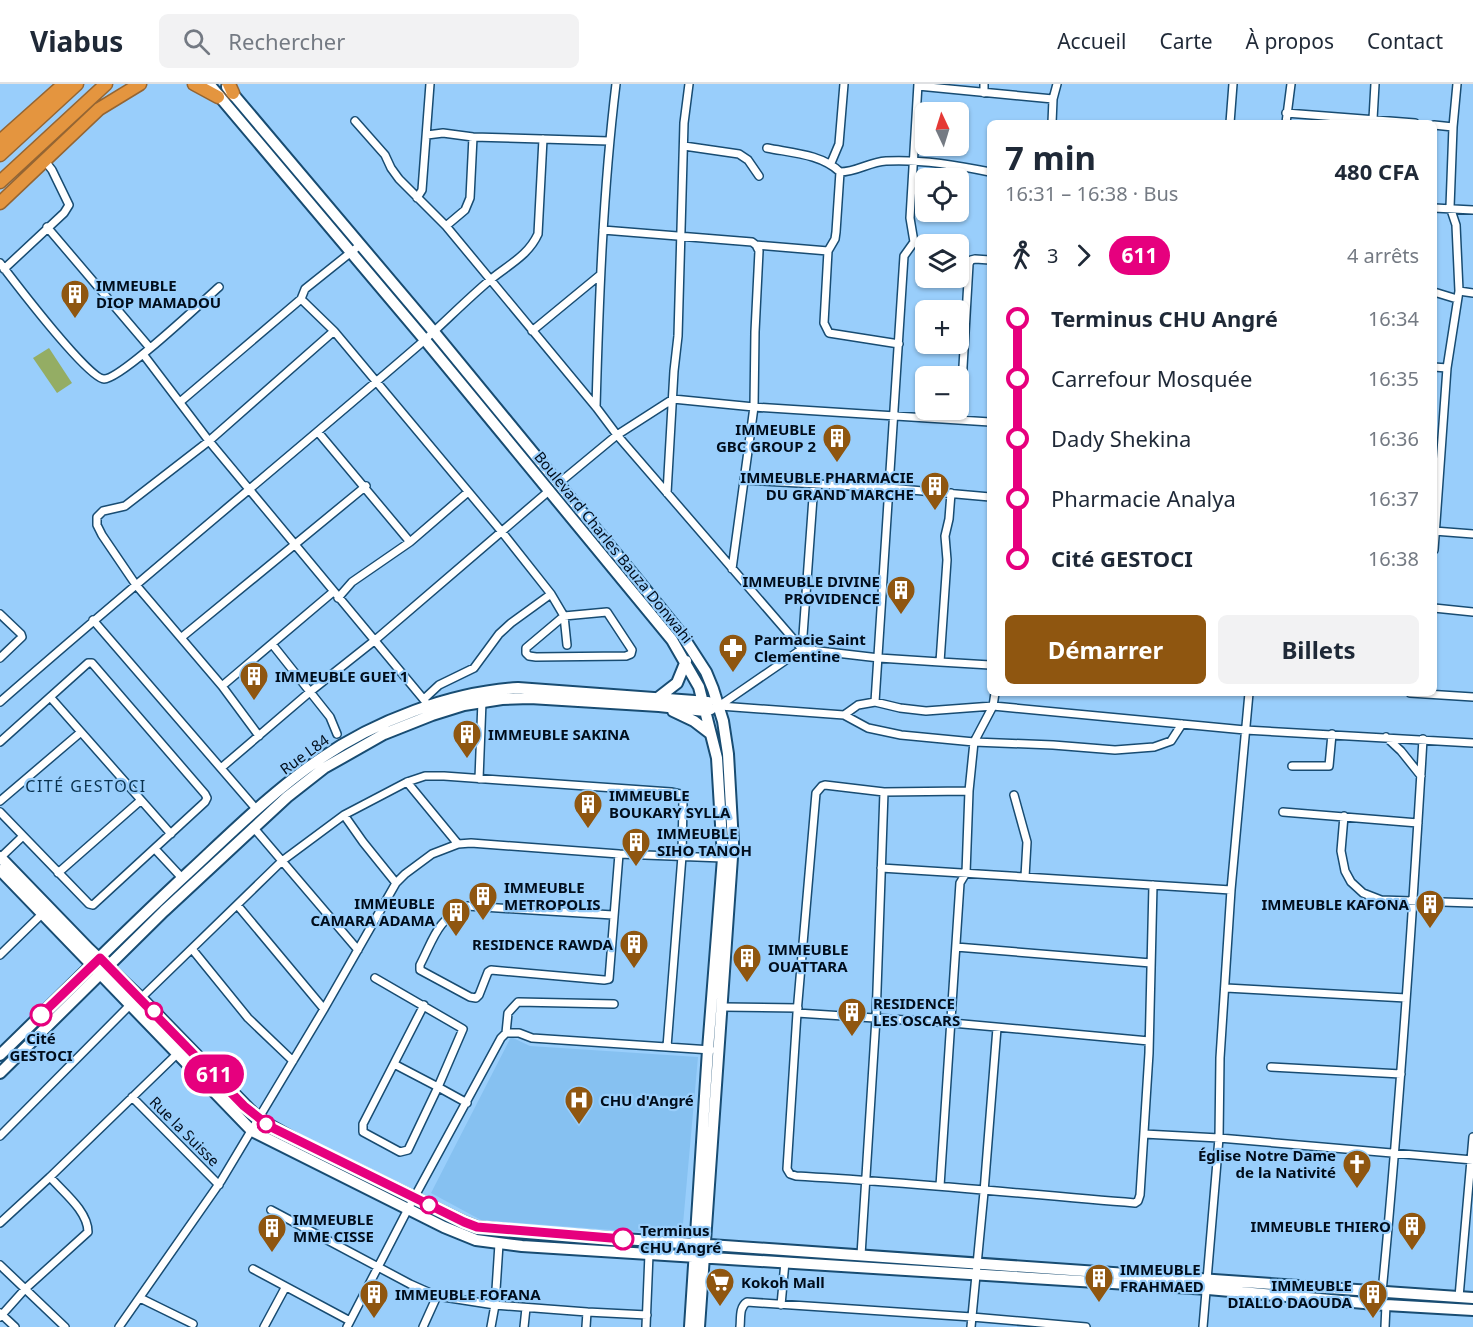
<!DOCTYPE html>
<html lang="fr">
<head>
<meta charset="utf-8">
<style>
  :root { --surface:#fff; --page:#f2f2f3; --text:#1f2937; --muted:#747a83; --line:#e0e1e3; --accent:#8f5610 }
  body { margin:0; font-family:"Noto Sans",sans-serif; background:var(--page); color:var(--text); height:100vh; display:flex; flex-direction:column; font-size:22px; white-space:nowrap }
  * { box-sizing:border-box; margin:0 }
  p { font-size:20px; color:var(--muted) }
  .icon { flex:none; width:33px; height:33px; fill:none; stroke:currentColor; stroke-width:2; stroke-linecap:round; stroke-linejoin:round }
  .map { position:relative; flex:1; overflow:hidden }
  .sheet { position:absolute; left:987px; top:36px; width:450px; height:576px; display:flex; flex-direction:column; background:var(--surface); border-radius:9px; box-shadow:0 2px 4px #0004 }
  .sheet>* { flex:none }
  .badge { padding:0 12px; border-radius:20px; font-size:21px; line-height:39px }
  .needle { width:39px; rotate:356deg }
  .tools { position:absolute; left:915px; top:18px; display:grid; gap:12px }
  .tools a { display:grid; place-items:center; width:54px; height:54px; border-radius:9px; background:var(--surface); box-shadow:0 2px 4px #0004; font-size:30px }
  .map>.badge { position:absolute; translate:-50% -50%; box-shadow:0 0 0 3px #fff }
  .legs { display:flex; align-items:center; gap:9px; height:66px; padding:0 18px; font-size:20px }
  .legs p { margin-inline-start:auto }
  .head { display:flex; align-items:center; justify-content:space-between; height:102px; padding:0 18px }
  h1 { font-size:33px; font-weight:700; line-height:45px }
  .action { display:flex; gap:12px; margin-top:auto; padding:12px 18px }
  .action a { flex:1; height:69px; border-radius:9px; background:var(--accent); color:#fff; font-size:24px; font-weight:700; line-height:69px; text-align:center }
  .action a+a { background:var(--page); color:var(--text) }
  ul { padding:0 18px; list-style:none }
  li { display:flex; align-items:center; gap:21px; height:60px; font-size:22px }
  li i { display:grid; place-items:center; width:9px; height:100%; margin:0 8px; background:currentColor }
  li i::after { content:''; width:15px; height:15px; margin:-8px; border:4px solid; border-radius:50%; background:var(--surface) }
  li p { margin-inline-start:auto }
  li:first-child i { background:linear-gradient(#0000 50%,currentColor 0) }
  li:last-child i { background:linear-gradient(currentColor 50%,#0000 0) }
  header { display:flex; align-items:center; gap:36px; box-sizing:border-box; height:84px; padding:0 30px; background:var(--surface); border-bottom:2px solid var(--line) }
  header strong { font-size:28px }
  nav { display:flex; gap:33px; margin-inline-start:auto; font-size:21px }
  .search { width:420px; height:54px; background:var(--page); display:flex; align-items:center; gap:15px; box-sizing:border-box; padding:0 21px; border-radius:9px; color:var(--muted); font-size:22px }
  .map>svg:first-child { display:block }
</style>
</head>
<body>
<header>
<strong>Viabus</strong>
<div class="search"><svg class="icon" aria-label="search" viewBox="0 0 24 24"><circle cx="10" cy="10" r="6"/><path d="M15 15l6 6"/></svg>Rechercher</div>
<nav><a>Accueil</a><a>Carte</a><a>À propos</a><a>Contact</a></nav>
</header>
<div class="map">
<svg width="1473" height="1243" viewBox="0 0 1473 1243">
  <rect width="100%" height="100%" fill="#99cefb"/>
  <path fill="#86c1f1" d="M511 953 530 962 698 973 683 1140 679 1151 481 1136 431 1109Z"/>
  <path fill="#94ad64" d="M49 264 72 299 57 309 33 274Z"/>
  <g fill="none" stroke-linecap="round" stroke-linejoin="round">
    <g stroke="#184c72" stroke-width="10">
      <path id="street" d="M918 2 1053 15
        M984 9V0
        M1286 29 1415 39
        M1373 35 1375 0
        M355 37 385 71 391 84 399 95 446 142 596 323 617 351 802 565
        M1052 39 1053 15 1057 0
        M1230 39 1233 0
        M1286 39 1291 0
        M1434 41 1453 43 1457 0
        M427 51 443 49 473 53 609 57
        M684 62 739 70 748 76 759 92
        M767 64C792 69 821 70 840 88 857 88 869 78 886 77 920 75 957 81 990 88
        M831 79 839 60 844 0
        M417 114 422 106 430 0
        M1434 124 1473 126
        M446 142 465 126 470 114 473 53
        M47 143 150 264
        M603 146 752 158 756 161 759 167 755 248 754 323 732 485
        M360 161 305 205 301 215 334 247 502 448 551 510 511 539 499 550 474 584 439 601 424 615
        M756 161 828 167 824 239 829 249 899 260
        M828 167 835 155 836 148 840 88
        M0 179C13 196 88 295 104 295 121 295 202 218 219 203
        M4 185 64 129 69 121 52 86 45 77
        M1459 207 1473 209
        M1434 208 1457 215
        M532 247 600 191
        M143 270 209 357 425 617
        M1434 283 1447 284
        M180 318 301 215
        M596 323C599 215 603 107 616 0
        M960 334 969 180 971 176 975 175 990 176
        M318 348 410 458 468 408
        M744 396 889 404 990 413
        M559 399 617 351 673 315 754 323 990 338
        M667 409 674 287 678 252 684 39 689 0
        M1434 447 1473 450
        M1434 466 1447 284 1459 207 1456 141 1450 123 1453 43
        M551 510 564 532 607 528 632 566 631 570 626 572 536 573 529 572 526 569V564L564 532 567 561
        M338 514 352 498 410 458
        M1434 524 1473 528
        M0 530 21 550 22 553 0 574
        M93 536 257 726
        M182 553 366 402
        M272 560 330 633 337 650
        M802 565 814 400
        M940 578 990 581
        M222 602 333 508
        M1410 609 1473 613
        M51 614 171 750
        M0 618C138 497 280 381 419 261 443 240 465 217 490 196 508 181 528 172 538 150L543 55
        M875 618 904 172 914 158 910 134 918 0
        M719 622 802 565 879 574 940 578 947 476 945 452 949 435 951 409
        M720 622 844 631 858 621 875 618 900 624 926 627 993 622 995 609
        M844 631 868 644 901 651 974 658 993 622 1245 646 1473 659
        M259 652 222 602 136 501 102 451 97 441V433L103 427 125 422 209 357 334 247
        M1386 653 1401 667 1421 692
        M0 658 88 579H92L205 710 207 714 205 718 93 821 89 820 0 728
        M1292 682H1329L1332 650
        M221 684 311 607 374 557 550 406
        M479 695 482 617
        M407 698 458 760
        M884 708 825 701 822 702 816 709 797 929 787 1085 790 1090 796 1092C909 1098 1022 1110 1135 1119L1138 1117 1140 1111 1149 969 1153 801
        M1014 711 1027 758 1025 793
        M0 717 81 648
        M1283 728 1418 739
        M344 731 363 758 396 799
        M1344 732 1341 767 1345 787 1351 798 1363 809 1381 816 1473 819
        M253 743 358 866
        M155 765 182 794
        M0 774 23 752
        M881 784 1231 806
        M58 789 140 717
        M238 822 324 925
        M613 831 467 822C437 835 434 854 420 881V886L470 913 476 914 479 911 488 888 491 886 604 896 609 895 619 770
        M956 863 1151 879
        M192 865 248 934 293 977
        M0 871 43 829
        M375 894 463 945 438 1003 394 980
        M1226 904 1406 914
        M141 914 282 777 344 731 407 698 425 692H444L671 708 680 710 683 717 682 772 667 963
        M424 921 363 1040V1048L400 1068 408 1066 438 1003 467 1019
        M723 923 798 924
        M797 929 952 939 1149 957
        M506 949 508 929 518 918 614 920
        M1271 983 1401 990
        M132 1013 219 1101
        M1144 1050 1219 1054 1473 1076
        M0 1052 130 921
        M940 1102 960 799 966 789 969 707
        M271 1126 410 1200 437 1212 495 1221 587 1228 586 1243
        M0 1139 50 1093 178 969
        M861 1171 876 934 884 708 969 707 974 658 1053 661 1115 666 1154 663 1171 657 1182 640
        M0 1181 65 1243
        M253 1185 350 1237
        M1382 1208C1400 1024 1412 840 1423 655
        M1459 1213 1473 1053
        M140 1214 193 1240
        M781 1221 785 1178
        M587 1228 647 1231
        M0 1229 15 1243
        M0 1233 25 1205 88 1148C88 1127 63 1108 50 1093
        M119 1243 221 1097 324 925 396 799 405 790 432 770 458 760 471 759 619 770 723 774
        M264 1243 285 1204
        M347 1243 408 1125 501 954 506 949H519L532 954 711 966
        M423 1243 437 1212
        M491 1243 495 1221 499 1160
        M524 1243 526 1224
        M646 1243 649 1170
        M740 1243C741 1234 739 1223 747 1218L972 1233 1086 1243
        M971 1243 984 1108 997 944
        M1203 1243 1219 1054 1220 974 1231 806 1249 609
        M1385 1243 1386 1221"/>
    </g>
    <g stroke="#184c72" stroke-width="14">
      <path id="secondary" d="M209 0 425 256 672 556 699 603 717 674 723 774 708 966 690 1243
        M227 3 434 248 641 500 682 551 706 588 713 605 723 637 728 670 733 759 699 1243
        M659 613 677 599 686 577
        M673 627 694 637 711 650
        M0 773 89 865 141 914 259 1035 300 1058 464 1138 477 1143 523 1148 1473 1214
        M0 786 252 1047 444 1143 476 1156 522 1162 1208 1205 1386 1221 1473 1226
        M0 971C63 910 125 847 189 788 231 749 272 708 320 675 375 637 451 608 518 604L708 618
        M0 989 164 827 287 713 324 684 384 650 432 631 464 621 502 615 530 614 659 622 705 627 711 625"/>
    </g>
    <g stroke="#946533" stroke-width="15">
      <path id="highway" d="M194 0 218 13
        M229 0 233 9
        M0 57 64 0
        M0 71 77 0
        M0 98 106 0
        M0 119 99 25 140 0"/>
    </g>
    <use href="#street" stroke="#fff" stroke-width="7"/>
    <use href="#secondary" stroke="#fff" stroke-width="10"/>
    <use href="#highway" stroke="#e4953f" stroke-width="12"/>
  </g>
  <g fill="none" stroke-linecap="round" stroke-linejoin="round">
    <g stroke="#fff" stroke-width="14">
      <path id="line-1" d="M41 931 100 874 244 1022 269 1042 464 1138 477 1143 623 1155"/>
    </g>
    <use href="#line-1" stroke="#e6007e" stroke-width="9"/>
  </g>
  <defs>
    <g id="building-pin" transform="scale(1.5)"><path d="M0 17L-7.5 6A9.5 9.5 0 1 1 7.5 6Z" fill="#8f5610" stroke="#99cefb"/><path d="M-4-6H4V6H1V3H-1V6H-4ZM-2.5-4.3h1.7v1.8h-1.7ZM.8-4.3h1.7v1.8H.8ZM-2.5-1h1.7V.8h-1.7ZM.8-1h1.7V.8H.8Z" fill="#fff"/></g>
    <g id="pharmacy-pin" transform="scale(1.5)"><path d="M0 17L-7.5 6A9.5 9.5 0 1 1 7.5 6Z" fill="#8f5610" stroke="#99cefb"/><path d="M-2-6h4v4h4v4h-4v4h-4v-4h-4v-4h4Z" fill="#fff"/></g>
    <g id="hospital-pin" transform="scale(1.5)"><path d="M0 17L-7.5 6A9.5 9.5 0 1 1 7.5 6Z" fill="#8f5610" stroke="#99cefb"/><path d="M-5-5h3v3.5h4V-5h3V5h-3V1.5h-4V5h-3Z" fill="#fff"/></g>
    <g id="church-pin" transform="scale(1.5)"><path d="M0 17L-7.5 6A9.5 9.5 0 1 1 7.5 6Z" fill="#8f5610" stroke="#99cefb"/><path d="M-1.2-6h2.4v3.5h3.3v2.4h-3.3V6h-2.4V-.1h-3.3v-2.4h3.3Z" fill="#fff"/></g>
    <g id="supermarket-pin" transform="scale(1.5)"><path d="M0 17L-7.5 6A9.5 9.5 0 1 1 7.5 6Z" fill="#8f5610" stroke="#99cefb"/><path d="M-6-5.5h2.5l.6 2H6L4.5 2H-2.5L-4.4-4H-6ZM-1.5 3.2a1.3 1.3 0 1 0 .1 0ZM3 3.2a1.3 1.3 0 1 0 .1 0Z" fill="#fff"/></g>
  </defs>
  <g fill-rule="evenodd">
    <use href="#building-pin" x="75" y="210"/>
    <use href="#building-pin" x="837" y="354"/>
    <use href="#building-pin" x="935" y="402"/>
    <use href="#building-pin" x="901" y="506"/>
    <use href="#pharmacy-pin" x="733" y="564"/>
    <use href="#building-pin" x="254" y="592"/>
    <use href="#building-pin" x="467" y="650"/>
    <use href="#building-pin" x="588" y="720"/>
    <use href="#building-pin" x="636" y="758"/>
    <use href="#building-pin" x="483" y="812"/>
    <use href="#building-pin" x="1430" y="820"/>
    <use href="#building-pin" x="456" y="828"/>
    <use href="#building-pin" x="634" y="860"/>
    <use href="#building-pin" x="747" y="874"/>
    <use href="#building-pin" x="852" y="928"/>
    <use href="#hospital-pin" x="579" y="1016"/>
    <use href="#church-pin" x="1357" y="1080"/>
    <use href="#building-pin" x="1412" y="1142"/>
    <use href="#building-pin" x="272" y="1144"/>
    <use href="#building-pin" x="1099" y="1194"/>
    <use href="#supermarket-pin" x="720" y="1198"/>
    <use href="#building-pin" x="374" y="1210"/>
    <use href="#building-pin" x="1373" y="1210"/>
  </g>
  <g fill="#fff" stroke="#e6007e" stroke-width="3">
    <circle cx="154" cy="927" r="8"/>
    <circle cx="41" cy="931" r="10"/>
    <circle cx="266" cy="1040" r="8"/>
    <circle cx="429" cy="1121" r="8"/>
    <circle cx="623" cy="1155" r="10"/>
  </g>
  <g text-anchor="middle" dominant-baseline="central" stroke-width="4.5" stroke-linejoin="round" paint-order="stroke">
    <g font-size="15" font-weight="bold" fill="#000d1c" stroke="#99cefb" text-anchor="start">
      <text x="96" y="201">IMMEUBLE<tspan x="96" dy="17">DIOP MAMADOU</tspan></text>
      <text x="816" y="345" text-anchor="end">IMMEUBLE<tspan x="816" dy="17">GBC GROUP 2</tspan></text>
      <text x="914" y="393" text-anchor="end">IMMEUBLE PHARMACIE<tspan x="914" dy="17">DU GRAND MARCHE</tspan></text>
      <text x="880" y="497" text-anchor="end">IMMEUBLE DIVINE<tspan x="880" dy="17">PROVIDENCE</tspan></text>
      <text x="754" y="555">Parmacie Saint<tspan x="754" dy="17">Clementine</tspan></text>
      <text x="275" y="592">IMMEUBLE GUEI 1</text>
      <text x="488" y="650">IMMEUBLE SAKINA</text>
      <text x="609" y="711">IMMEUBLE<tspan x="609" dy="17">BOUKARY SYLLA</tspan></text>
      <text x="657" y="749">IMMEUBLE<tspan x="657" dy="17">SIHO TANOH</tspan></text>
      <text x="504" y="803">IMMEUBLE<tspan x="504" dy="17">METROPOLIS</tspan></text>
      <text x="435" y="819" text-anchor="end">IMMEUBLE<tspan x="435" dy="17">CAMARA ADAMA</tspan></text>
      <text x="1409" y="820" text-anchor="end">IMMEUBLE KAFONA</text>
      <text x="613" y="860" text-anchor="end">RESIDENCE RAWDA</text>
      <text x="768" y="865">IMMEUBLE<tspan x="768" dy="17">OUATTARA</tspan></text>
      <text x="873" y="919">RESIDENCE<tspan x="873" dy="17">LES OSCARS</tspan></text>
      <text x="600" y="1016">CHU d'Angré</text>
      <text x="1336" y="1071" text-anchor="end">Église Notre Dame<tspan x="1336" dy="17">de la Nativité</tspan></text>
      <text x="293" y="1135">IMMEUBLE<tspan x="293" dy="17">MME CISSE</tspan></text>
      <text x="1391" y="1142" text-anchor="end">IMMEUBLE THIERO</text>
      <text x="1120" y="1185">IMMEUBLE<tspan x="1120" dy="17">FRAHMAED</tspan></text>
      <text x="741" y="1198">Kokoh Mall</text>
      <text x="1352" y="1201" text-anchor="end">IMMEUBLE<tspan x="1352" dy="17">DIALLO DAOUDA</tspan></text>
      <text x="395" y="1210">IMMEUBLE FOFANA</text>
    </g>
    <g font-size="15" fill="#000d1c" stroke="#99cefb">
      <text transform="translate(614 463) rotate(51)">Boulevard Charles Bauza Donwahi</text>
      <text transform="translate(304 670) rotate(-36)">Rue L84</text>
      <text transform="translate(185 1047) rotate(45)">Rue la Suisse</text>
    </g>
    <g font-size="15" font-weight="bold" fill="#000d1c" stroke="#99cefb">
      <text x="41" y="954">Cité<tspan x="41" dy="17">GESTOCI</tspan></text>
      <text x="640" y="1146" text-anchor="start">Terminus<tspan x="640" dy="17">CHU Angré</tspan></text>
    </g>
    <g font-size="16" letter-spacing="1.5" fill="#09314e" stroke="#99cefb">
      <text x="86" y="702">CITÉ GESTOCI</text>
    </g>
  </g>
</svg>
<div class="tools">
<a><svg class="needle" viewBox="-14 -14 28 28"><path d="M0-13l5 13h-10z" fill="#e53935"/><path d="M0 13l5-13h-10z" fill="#747a83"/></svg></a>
<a><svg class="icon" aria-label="locate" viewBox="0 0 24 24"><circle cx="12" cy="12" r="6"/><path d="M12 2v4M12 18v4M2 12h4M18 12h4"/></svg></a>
<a><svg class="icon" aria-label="layers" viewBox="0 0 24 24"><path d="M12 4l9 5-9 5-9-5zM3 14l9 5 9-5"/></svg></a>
<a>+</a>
<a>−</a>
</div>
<b class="badge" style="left:214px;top:990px;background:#e6007e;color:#fff">611</b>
<section class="sheet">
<div class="head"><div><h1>7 min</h1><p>16:31 – 16:38 · Bus</p></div><b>480 CFA</b></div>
<div class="legs"><svg class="icon" aria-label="walk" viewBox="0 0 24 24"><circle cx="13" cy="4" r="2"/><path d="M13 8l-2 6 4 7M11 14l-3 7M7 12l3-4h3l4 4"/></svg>3<svg class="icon" aria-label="forward" viewBox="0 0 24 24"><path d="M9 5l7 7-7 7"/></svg><b class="badge" style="background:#e6007e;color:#fff">611</b><p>4 arrêts</p></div>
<ul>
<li><i style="color:#e6007e"></i><b>Terminus CHU Angré</b><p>16:34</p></li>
<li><i style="color:#e6007e"></i><span>Carrefour Mosquée</span><p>16:35</p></li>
<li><i style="color:#e6007e"></i><span>Dady Shekina</span><p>16:36</p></li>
<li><i style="color:#e6007e"></i><span>Pharmacie Analya</span><p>16:37</p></li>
<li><i style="color:#e6007e"></i><b>Cité GESTOCI</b><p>16:38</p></li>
</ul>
<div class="action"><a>Démarrer</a><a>Billets</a></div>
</section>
</div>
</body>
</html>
